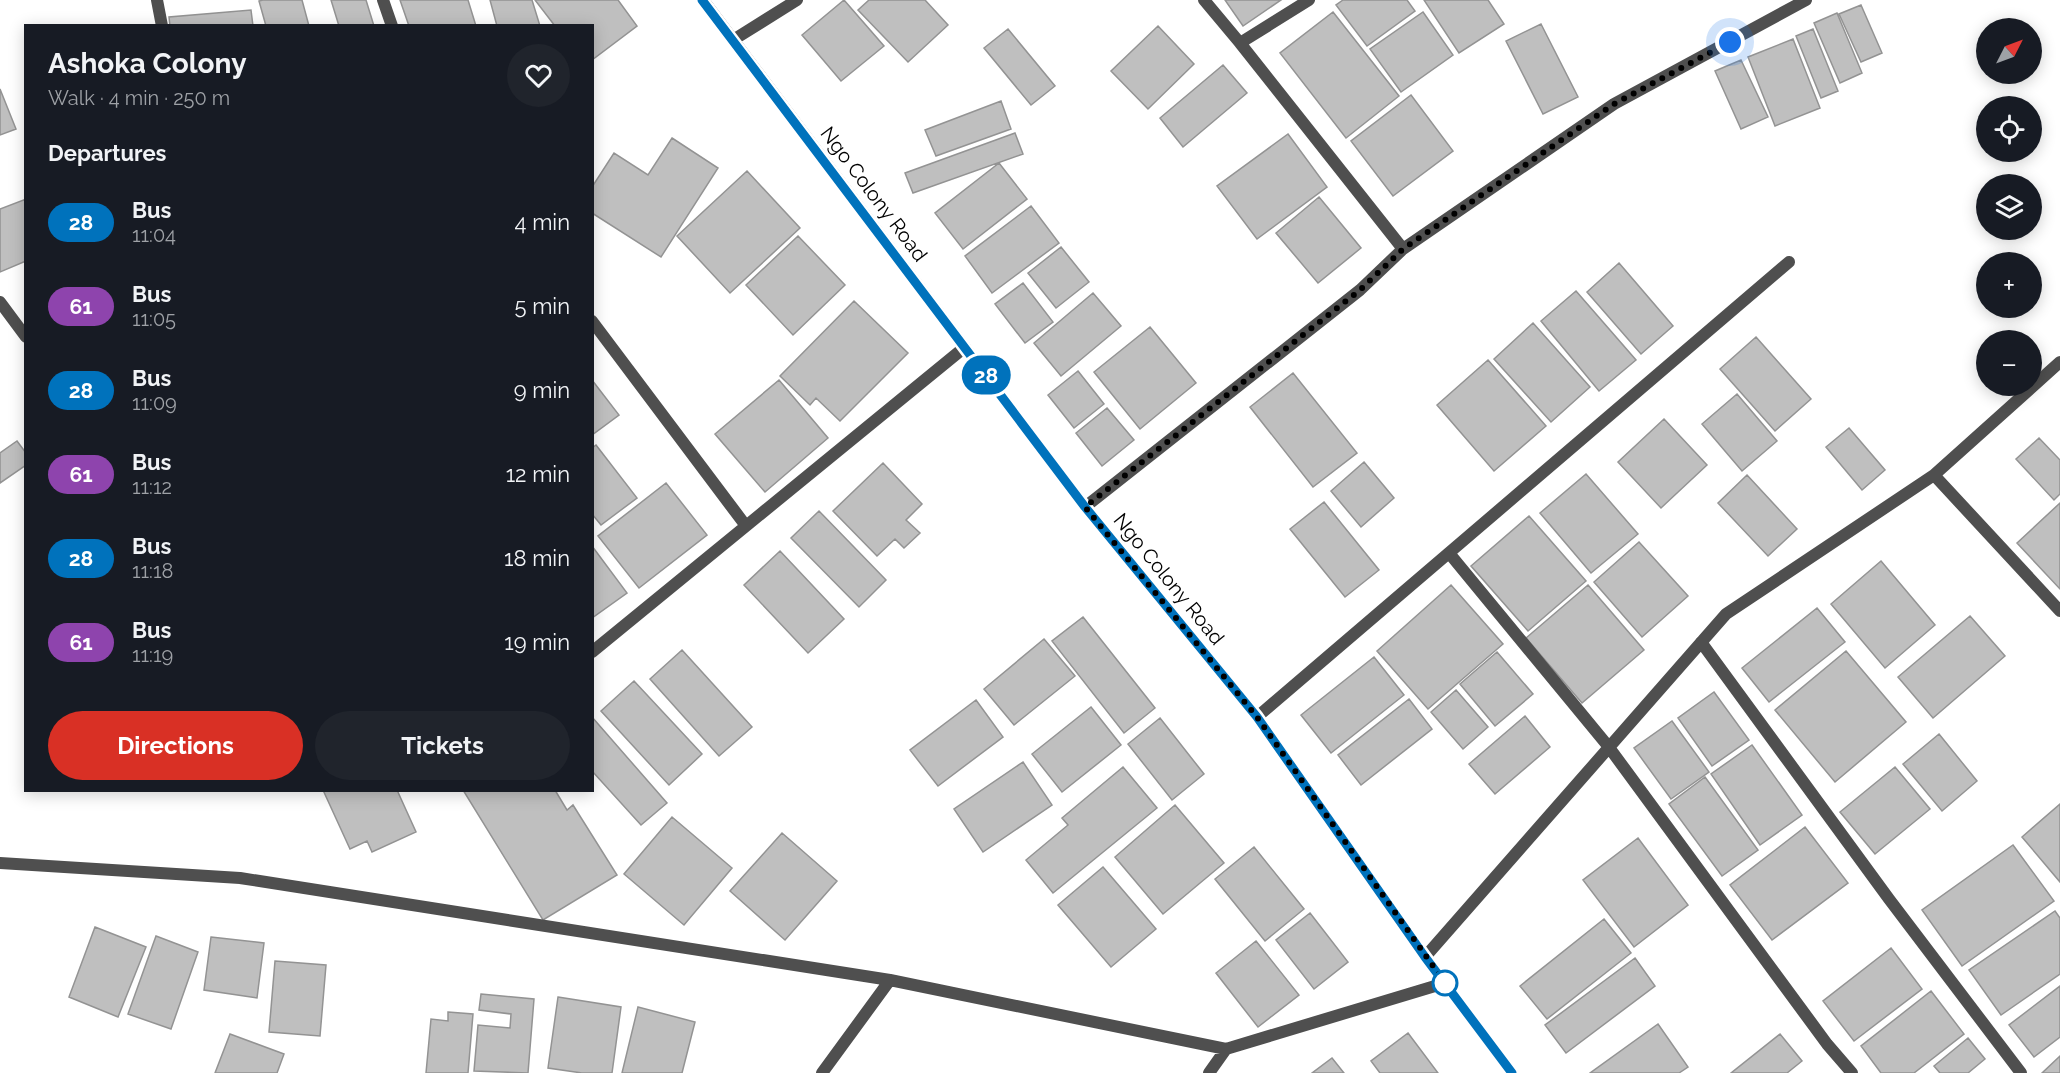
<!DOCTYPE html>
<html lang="en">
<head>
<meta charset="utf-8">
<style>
  :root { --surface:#171b24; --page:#20242c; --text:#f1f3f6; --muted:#9ea1a6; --accent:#d93025 }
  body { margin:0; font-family:Raleway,sans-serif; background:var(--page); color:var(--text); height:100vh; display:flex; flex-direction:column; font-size:22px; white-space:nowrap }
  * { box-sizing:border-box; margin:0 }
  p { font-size:20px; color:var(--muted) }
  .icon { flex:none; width:33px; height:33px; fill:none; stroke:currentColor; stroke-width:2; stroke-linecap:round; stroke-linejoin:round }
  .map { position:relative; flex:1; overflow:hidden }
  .sheet { position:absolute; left:24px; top:24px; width:570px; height:768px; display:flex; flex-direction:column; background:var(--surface); border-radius:0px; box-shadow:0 3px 15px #0003 }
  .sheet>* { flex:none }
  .badge { padding:0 12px; border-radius:20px; font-size:21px; line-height:39px }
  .needle { width:39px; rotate:48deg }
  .controls { position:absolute; left:1976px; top:18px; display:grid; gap:12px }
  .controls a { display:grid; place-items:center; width:66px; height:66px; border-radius:50%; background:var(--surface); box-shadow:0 3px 15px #0003; font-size:30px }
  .you { position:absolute; width:30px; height:30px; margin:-15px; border:4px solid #fff; border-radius:50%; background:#1a73e8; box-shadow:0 0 0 9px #1a73e833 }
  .map>.badge { position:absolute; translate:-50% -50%; box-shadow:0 0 0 3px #fff }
  h2 { padding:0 24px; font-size:22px; line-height:54px }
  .round { display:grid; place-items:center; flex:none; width:63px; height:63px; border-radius:32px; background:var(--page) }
  .overview { display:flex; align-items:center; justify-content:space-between; height:102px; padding:0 24px }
  h1 { font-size:28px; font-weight:700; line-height:45px }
  .action { display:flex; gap:12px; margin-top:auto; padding:12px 24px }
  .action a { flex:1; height:69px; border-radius:36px; background:var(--accent); color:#fff; font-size:24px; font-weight:700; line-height:69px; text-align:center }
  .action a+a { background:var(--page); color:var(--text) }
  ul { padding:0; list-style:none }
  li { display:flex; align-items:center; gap:18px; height:84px; padding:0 24px }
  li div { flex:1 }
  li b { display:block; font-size:22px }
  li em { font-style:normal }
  li .badge { min-width:66px; font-weight:700; text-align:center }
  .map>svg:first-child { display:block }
</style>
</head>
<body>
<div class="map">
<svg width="2060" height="1073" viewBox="0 0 2060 1073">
  <rect width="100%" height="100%" fill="#fff"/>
  <path fill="#bfbfbf" stroke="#939393" stroke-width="1.5" d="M263 0H302L309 26H266L259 1Z
    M331 0H366L374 26H339Z
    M400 0H468L476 26H409Z
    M490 0H532L540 26H497Z
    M535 0H618L637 26 592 60V26H555Z
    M844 0 884 46 841 81 802 35Z
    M869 0H925L948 25 908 62 858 10Z
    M1225 0H1281L1243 26Z
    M1343 0H1407L1415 11 1367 46 1336 5Z
    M1424 0H1488L1504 24 1459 53Z
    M1861 5 1882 53 1861 62 1839 14Z
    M251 10 253 26H170L169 17Z
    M1333 12 1399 96 1346 138 1280 53Z
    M1423 12 1453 55 1401 92 1370 49Z
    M1837 13 1862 73 1840 83 1814 23Z
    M1541 24 1578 97 1543 114 1506 41Z
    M1158 26 1194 64 1148 109 1111 71Z
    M1008 29 1055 86 1031 105 984 48Z
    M1813 29 1838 91 1821 98 1796 36Z
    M1793 39 1820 108 1775 126 1748 57Z
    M1741 60 1768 117 1741 129 1715 71Z
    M1223 65 1247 93 1183 147 1160 118Z
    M0 89 16 129 0 135Z
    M1411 95 1453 151 1393 196 1351 141Z
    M1001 101 1011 129 936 156 925 130Z
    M1015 133 1023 154 913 193 905 173Z
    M1288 134 1327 187 1257 239 1217 186Z
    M672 138 718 168 661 257 592 213V187L614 153 648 175Z
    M999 163 1027 199 963 249 935 213Z
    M747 171 800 228 730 293 677 236Z
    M1319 197 1361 248 1318 283 1276 233Z
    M26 199V261L0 272V209Z
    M1031 206 1059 243 992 293 965 256Z
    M798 236 845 285 793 335 746 285Z
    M1061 247 1089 282 1056 308 1028 273Z
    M1619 263 1673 326 1641 354 1587 292Z
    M1023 283 1053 322 1025 343 995 304Z
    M1576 291 1636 360 1599 391 1541 321Z
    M1093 293 1121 326 1061 376 1034 343Z
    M854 301 908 353 840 421 816 398 810 405 780 376Z
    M1533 323 1590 387 1551 422 1494 359Z
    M1150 327 1196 383 1140 429 1094 372Z
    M1756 337 1811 399 1775 431 1720 369Z
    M1488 360 1546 426 1494 471 1437 405Z
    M1078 371 1104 404 1074 428 1048 395Z
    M1293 373 1357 453 1313 487 1250 407Z
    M592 380 619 415 592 435Z
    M779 380 828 438 765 492 715 434Z
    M1737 394 1777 441 1742 471 1702 424Z
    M1107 408 1134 440 1102 466 1076 433Z
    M1664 419 1707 465 1661 508 1618 462Z
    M1849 428 1885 470 1862 490 1826 447Z
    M2039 438 2060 460V494L2054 500 2016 459Z
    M17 441 26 453V465L0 483V453Z
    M596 445 637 498 601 525 592 514V448Z
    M1364 462 1394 498 1361 527 1331 491Z
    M883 463 922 504 906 520 920 533 904 548 895 539 877 556 833 511Z
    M1586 474 1638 534 1591 573 1540 513Z
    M1747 475 1797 529 1768 556 1718 503Z
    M666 483 707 535 639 588 598 536Z
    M1324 502 1379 570 1345 597 1290 529Z
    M2060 503V589L2017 543Z
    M819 511 886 580 859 607 791 538Z
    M1529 516 1586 581 1528 631 1471 566Z
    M1639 542 1688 596 1642 637 1594 582Z
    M592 546 627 593 592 618Z
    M780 551 844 619 808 653 744 585Z
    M1881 561 1935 625 1885 668 1831 604Z
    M1451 585 1503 644 1428 709 1377 651Z
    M1588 585 1644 650 1582 703 1526 638Z
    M1817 608 1845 642 1769 702 1742 668Z
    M1970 616 2005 656 1933 718 1898 677Z
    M1083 617 1155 708 1124 733 1052 641Z
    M1044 639 1075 676 1014 725 984 689Z
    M682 650 752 727 719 756 650 679Z
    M1846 651 1906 722 1835 782 1775 710Z
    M1497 652 1533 694 1495 726 1460 684Z
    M1374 657 1404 695 1331 753 1301 715Z
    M634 681 702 754 669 785 601 711Z
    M1456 690 1488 727 1463 749 1431 712Z
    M1714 692 1749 740 1712 766 1678 718Z
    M1409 699 1432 729 1361 785 1338 755Z
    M976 700 1003 737 938 786 910 750Z
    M1091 707 1121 745 1062 792 1032 754Z
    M1525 716 1550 747 1495 794 1469 764Z
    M592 717 667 803 641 825 592 771Z
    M1160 718 1204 774 1172 800 1128 744Z
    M1672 721 1709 772 1671 799 1634 748Z
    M1939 734 1977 781 1942 811 1903 764Z
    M1752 745 1802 815 1760 845 1711 774Z
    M1023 762 1052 805 983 852 954 809Z
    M1123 767 1157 808 1053 893 1026 860 1068 825 1062 818Z
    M1895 767 1930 809 1875 854 1840 812Z
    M1705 777 1758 850 1722 876 1669 804Z
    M323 790H397L416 832 372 852 367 841 350 849Z
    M463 790H555L567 810 573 805 617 875 543 920Z
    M2060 804V882L2022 837Z
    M1175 805 1224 863 1163 914 1115 857Z
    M672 817 732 868 684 925 624 874Z
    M1805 827 1848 883 1772 940 1730 885Z
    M782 833 837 881 785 940 730 891Z
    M1638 838 1688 905 1634 947 1583 880Z
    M2013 845 2054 901 1962 966 1922 910Z
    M1254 847 1304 909 1265 941 1215 879Z
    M1103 867 1156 929 1111 967 1058 905Z
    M2055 911 2060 918V974L2001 1015 1969 970Z
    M1310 913 1348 962 1314 989 1276 940Z
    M1604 919 1631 953 1547 1019 1520 986Z
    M95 927 146 947 118 1017 69 997Z
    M156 936 198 952 171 1029 128 1014Z
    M211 937 264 943 257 998 204 990Z
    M1256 941 1299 995 1258 1027 1216 973Z
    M1891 948 1922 989 1854 1041 1823 1001Z
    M1635 958 1655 986 1566 1053 1545 1025Z
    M275 961 326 965 320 1036 269 1032Z
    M2060 986V1037L2034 1057 2009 1025Z
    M1931 991 1964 1034 1914 1073H1881L1861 1046Z
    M481 994 534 999 528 1073 474 1071 478 1025 510 1028 511 1014 479 1010Z
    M558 997 621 1007 612 1073H582L548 1068Z
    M638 1007 695 1022 682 1073H622Z
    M448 1012 473 1014 468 1073H426L431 1019 448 1021Z
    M1658 1024 1688 1067 1679 1073H1590Z
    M1408 1033 1438 1073H1380L1371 1061Z
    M230 1034 284 1054 277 1073H215Z
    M1780 1034 1802 1061 1787 1073H1731Z
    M1968 1038 1985 1059 1968 1073H1940L1934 1066Z
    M2060 1056V1073H2042Z
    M1332 1058 1344 1073H1312Z"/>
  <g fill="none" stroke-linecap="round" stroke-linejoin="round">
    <path stroke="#4f4f4f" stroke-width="12" d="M157 0 162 26
      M383 0 392 26
      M733 40 797 0
      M1240 43 1309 0
      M1403 249 1614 104 1806 0
      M0 302 26 337
      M592 321 746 526
      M1934 475 2060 611
      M1085 507 1360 290 1403 249 1240 43 1204 0
      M1449 553 1608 746 1827 1044 1852 1073
      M1701 642 1889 899 2021 1073
      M592 652 965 347
      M1257 717 1789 262
      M0 863 240 878 890 980 1226 1049
      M1425 957 1726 614 1934 475 2060 362
      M822 1073 890 980
      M1209 1073 1226 1049 1445 983"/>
    <path stroke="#1c1c1c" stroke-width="12" d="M703 0 1085 507 1257 717 1425 957 1512 1073"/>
  </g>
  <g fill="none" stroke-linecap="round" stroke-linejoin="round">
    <g stroke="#fff" stroke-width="14">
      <path id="line" d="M702 0 1085 507 1257 717 1425 957 1512 1073"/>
    </g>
    <use href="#line" stroke="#0072bc" stroke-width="9"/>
    <path stroke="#000" stroke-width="6" stroke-dasharray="0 10.8" d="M1445 983 1257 717 1085 507 1360 290 1403 249 1614 104 1730 42"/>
  </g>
  <circle fill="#fff" stroke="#0072bc" stroke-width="3" cx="1445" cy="983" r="12"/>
  <g text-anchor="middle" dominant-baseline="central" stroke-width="5" stroke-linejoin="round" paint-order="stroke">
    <g font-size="20" fill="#000" stroke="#fff">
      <text transform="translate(874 194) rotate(53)">Ngo Colony Road</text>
      <text transform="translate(1169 579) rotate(51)">Ngo Colony Road</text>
    </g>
  </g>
</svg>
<div class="controls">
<a><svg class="needle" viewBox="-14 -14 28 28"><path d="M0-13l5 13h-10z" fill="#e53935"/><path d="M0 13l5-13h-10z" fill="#9ea1a6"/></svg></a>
<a><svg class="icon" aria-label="locate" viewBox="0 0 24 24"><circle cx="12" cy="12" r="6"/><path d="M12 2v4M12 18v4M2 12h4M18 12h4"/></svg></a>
<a><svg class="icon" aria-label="layers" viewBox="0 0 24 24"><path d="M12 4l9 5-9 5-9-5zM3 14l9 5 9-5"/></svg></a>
<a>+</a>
<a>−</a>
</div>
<div class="you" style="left:1730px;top:42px"></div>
<b class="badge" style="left:986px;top:375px;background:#0072bc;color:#fff">28</b>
<section class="sheet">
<div class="overview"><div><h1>Ashoka Colony</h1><p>Walk · 4 min · 250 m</p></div><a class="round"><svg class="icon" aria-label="heart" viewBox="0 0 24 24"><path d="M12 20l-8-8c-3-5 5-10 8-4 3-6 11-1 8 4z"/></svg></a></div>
<h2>Departures</h2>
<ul>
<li><span class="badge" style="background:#0072bc;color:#fff">28</span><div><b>Bus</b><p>11:04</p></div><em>4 min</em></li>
<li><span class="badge" style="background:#8e44ad;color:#fff">61</span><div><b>Bus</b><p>11:05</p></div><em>5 min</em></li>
<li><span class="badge" style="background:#0072bc;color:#fff">28</span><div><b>Bus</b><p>11:09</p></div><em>9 min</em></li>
<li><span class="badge" style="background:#8e44ad;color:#fff">61</span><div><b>Bus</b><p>11:12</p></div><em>12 min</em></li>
<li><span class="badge" style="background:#0072bc;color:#fff">28</span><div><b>Bus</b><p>11:18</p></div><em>18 min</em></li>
<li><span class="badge" style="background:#8e44ad;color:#fff">61</span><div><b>Bus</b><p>11:19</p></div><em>19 min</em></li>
</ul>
<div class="action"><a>Directions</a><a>Tickets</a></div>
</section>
</div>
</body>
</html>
